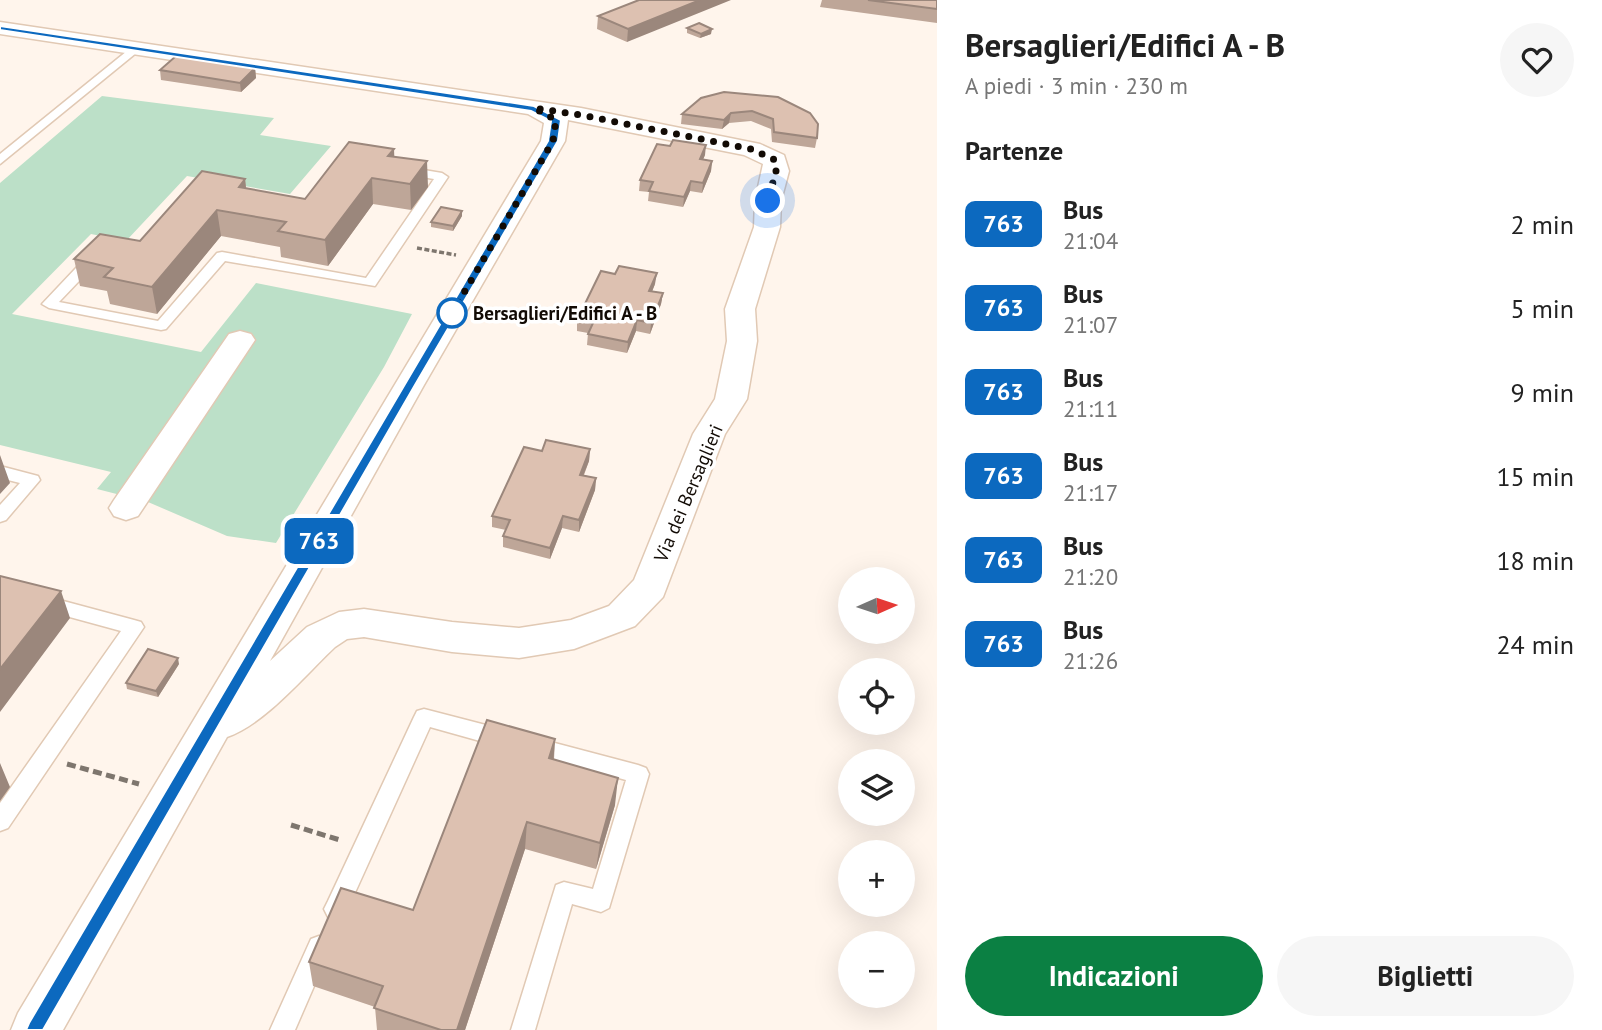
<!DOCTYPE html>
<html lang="it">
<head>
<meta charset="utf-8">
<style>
  :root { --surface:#fff; --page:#f6f6f6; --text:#222; --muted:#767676; --accent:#0b8043 }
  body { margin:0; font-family:"PT Sans",sans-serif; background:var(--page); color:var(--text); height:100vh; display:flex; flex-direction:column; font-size:26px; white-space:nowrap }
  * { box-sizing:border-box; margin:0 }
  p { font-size:23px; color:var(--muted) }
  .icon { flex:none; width:38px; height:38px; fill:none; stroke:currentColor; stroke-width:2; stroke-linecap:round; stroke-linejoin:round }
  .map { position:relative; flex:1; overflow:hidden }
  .side { display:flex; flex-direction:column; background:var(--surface); width:665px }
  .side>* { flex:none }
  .badge { padding:0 14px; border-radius:10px; font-size:24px; line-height:46px }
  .needle { width:46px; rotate:87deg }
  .controls { position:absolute; left:838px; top:567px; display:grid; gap:14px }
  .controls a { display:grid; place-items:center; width:77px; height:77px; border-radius:50%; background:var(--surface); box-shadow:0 7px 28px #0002; font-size:35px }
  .you { position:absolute; width:35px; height:35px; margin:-18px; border:5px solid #fff; border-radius:50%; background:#1a73e8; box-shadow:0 0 0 10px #1a73e833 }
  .map>.badge { position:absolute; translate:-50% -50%; box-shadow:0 0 0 4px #fff }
  h2 { padding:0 28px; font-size:26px; line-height:63px }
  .round { display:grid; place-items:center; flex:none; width:74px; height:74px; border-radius:37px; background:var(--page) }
  .headline { display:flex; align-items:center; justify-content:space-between; height:119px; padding:0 28px }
  h1 { font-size:33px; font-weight:700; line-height:52px }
  .button { display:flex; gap:14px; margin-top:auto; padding:14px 28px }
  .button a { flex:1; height:80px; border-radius:42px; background:var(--accent); color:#fff; font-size:28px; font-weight:700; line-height:80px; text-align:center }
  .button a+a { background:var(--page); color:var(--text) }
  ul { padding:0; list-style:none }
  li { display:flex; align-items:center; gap:21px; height:84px; padding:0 28px }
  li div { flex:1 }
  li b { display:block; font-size:26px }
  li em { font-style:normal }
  li .badge { min-width:77px; font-weight:700; text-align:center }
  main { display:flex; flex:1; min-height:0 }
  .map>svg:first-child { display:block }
</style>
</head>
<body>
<main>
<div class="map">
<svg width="937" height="1030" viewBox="0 0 937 1030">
  <rect width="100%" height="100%" fill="#fff5ec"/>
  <path fill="#bce0c8" d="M102 96 274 118 260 135 331 146 290 194 187 176 126 241 91 234 12 314 201 352 256 283 412 314 384 367 276 543 227 536 148 502 97 489 111 472 0 445V183Z"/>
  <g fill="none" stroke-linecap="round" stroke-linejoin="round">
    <g stroke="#e1c9b4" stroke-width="3">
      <path id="service" d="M132 47 141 49 0 164V154Z
        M345 157 442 173 448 177 375 286 225 261 166 329 161 330 49 308 42 304 93 250 133 256 193 189 302 206 341 158ZM348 165 434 179 366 278 222 252 217 253 158 321 59 302 101 258 141 264 201 196 305 214 310 213Z
        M0 466 38 476 40 480 6 520 0 522V505L20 483 0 478Z
        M0 584 134 620 141 622 144 627 8 828 0 831V803L121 631 0 598Z
        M424 709 505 730 512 733 515 739 512 745 505 748 430 727 344 917 336 920 328 917 324 909 328 901 414 717 417 711Z
        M532 737 638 765 646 768 649 774 609 908 601 912 572 904 535 1030H511L556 885 564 882 593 889 626 780 525 752 522 746 525 740Z
        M319 936 327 939 331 947 295 1030H270L311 939Z"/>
    </g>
    <g stroke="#e1c9b4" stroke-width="3">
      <path id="minor" d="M0 22 581 108 760 144 784 155 789 171 781 201 780 227 755 309 757 341 747 399 725 434 663 597 635 626 574 649 519 658 452 652 364 637 347 639 335 647C305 675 265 724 227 737L63 1030H11L18 1013 541 141 544 123 528 114 0 34ZM568 120 744 155 763 164 755 201 754 227 725 309 727 341 715 399 693 434 634 580 609 606 571 620 519 628 452 622 364 609 339 612 307 627 270 661 424 385 565 141Z
        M240 331 251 334 255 340 138 516 126 520 114 516 109 508 114 500 229 334Z"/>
    </g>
    <path stroke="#7e766e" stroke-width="3.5" stroke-dasharray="5 2.5" stroke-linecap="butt" d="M417 248 456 255"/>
    <path stroke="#7e766e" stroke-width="5" stroke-dasharray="9 4.5" stroke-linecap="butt" d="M67 764 139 784
      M291 825 340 840"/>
    <use href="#service" fill="#fff" fill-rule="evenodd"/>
    <use href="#minor" fill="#fff" fill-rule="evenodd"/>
  </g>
  <path fill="#bea698" d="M639 0 627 42 597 29 598 16Z
    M822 0H937V23L820 7Z
    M687 28 711 34 700 38 687 33Z
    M255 68 256 78 241 92 161 80 160 70Z
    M724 92 817 138 815 148 772 142 771 129 751 121 729 123 722 129 681 124 682 114Z
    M705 155 703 159 712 161 711 171 702 193 690 191 683 207 648 201 649 192 639 191 640 180Z
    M394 157 428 187 411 210 373 204 328 266 281 257 280 247 221 236 157 314 110 304 107 291 80 286 74 259 140 241 245 179 246 189 305 199Z
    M462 216 453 231 431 227V222Z
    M655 284 652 291 663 293 661 304 650 334 636 331 627 353 587 345 588 333 577 331V320Z
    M590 449 589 461 584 475 596 478 595 490 579 532 562 528 550 559 503 547V536L506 530 492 527V516L542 451Z
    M179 664 158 697 127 689 126 683Z
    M555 739 554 760 615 805 596 869 525 849 465 1030H377L375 1007 313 986 309 962 413 910Z"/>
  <path fill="#9b877c" d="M700 0H731L627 42 628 29Z
    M712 29 711 34 700 38 701 34Z
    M255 68 256 78 241 92 240 83Z
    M731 113 729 123 722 129 724 120Z
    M706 145 705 155 699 169 700 159Z
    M394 149 395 174 388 156Z
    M427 161 428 187 411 210 410 184Z
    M712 161 711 171 702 193 703 183Z
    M372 178 373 204 328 266 325 240Z
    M245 179 248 205 239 187Z
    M691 181 690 191 683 207 684 197Z
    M217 210 221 236 157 314 152 287Z
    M462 211V216L453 231V226Z
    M657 273 655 284 648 302 649 291Z
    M663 293 661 304 650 334 651 323Z
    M637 320 636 331 627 353 628 342Z
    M590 449 589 461 579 486 580 475Z
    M0 455 10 483 0 494Z
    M596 478 595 490 579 532V520Z
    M563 516 562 528 550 559V548Z
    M61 591 70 618 0 712V669Z
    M178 658 179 664 158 697 156 691Z
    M555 739 553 766 549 758Z
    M0 763 10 787 0 801Z
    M618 778 615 805 596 869 600 843Z
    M527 822 525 849 465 1030H457Z"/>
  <path fill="#ddc1b1" stroke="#9b877c" stroke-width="2" d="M639 0H700L628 29 598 16Z
    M868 0H937V9Z
    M699 23 712 29 701 34 687 28Z
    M176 56 255 68 240 83 160 70Z
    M724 92 778 97 810 113 818 124 817 138 774 132 773 119 752 111 731 113 724 120 682 114 701 98Z
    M673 140 706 145 700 159 712 161 703 183 691 181 684 197 649 191 653 182 640 180 657 144 670 146Z
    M349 142 394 149 388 156 427 161 410 184 372 178 325 240 278 231 286 222 217 210 152 287 104 277 113 268 74 259 100 234 140 241 202 171 245 179 239 187 305 199Z
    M441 207 462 211 453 226 431 222Z
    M619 266 657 273 649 291 663 293 651 323 637 320 628 342 588 334 593 323 577 320 601 271 615 274Z
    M546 440 590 449 580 475 596 478 579 520 563 516 550 548 503 536 510 520 492 516 524 447 542 451Z
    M0 576 61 591 0 669Z
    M148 649 178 658 156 691 126 683Z
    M487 720 555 739 549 758 618 778 600 843 527 822 457 1030H441L374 1008 383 986 309 962 341 888 413 910Z"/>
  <path fill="#0c69bf" stroke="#fff" stroke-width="2" d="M0 26 534 106 561 120 558 141 415 385 43 1030H26L29 1023 548 141 551 121 531 111 0 30Z"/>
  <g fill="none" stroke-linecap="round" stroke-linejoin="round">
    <path stroke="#120b05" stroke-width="7" stroke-dasharray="0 12.6" d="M452 313 553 141 556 120 534 108 581 115 751 149 775 160 776 171 768 201"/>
  </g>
  <circle fill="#fff" stroke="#0c69bf" stroke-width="3.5" cx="452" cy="313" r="14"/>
  <g text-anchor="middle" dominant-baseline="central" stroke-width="7" stroke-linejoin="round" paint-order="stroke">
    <g font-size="19" font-weight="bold" fill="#120b05" stroke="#fff" text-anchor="start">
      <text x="473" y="313">Bersaglieri/Edifici A - B</text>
    </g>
    <g font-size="19" fill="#120b05" stroke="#fff">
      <text transform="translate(688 493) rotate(-67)">Via dei Bersaglieri</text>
    </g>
  </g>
</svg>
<div class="controls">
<a><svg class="needle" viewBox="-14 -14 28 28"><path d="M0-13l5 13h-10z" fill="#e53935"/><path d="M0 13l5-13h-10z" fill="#767676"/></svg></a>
<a><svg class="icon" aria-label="locate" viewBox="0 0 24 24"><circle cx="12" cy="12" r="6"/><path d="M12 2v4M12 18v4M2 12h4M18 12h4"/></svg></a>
<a><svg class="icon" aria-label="layers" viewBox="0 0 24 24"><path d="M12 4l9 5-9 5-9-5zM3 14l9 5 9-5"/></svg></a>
<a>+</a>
<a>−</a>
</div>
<div class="you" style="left:768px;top:201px"></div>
<b class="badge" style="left:319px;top:541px;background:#0c69bf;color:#fff">763</b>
</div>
<section class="side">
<div class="headline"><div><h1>Bersaglieri/Edifici A - B</h1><p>A piedi · 3 min · 230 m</p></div><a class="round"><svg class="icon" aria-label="heart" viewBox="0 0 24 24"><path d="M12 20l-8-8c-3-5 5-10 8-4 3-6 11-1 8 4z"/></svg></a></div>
<h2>Partenze</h2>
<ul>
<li><span class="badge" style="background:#0c69bf;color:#fff">763</span><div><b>Bus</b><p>21:04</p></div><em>2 min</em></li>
<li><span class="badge" style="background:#0c69bf;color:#fff">763</span><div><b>Bus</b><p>21:07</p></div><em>5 min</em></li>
<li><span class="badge" style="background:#0c69bf;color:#fff">763</span><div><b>Bus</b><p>21:11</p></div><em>9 min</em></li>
<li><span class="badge" style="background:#0c69bf;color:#fff">763</span><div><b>Bus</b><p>21:17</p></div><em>15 min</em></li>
<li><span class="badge" style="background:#0c69bf;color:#fff">763</span><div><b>Bus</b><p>21:20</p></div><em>18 min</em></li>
<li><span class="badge" style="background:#0c69bf;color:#fff">763</span><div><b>Bus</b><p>21:26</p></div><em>24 min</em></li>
</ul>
<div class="button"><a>Indicazioni</a><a>Biglietti</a></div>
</section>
</main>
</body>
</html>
